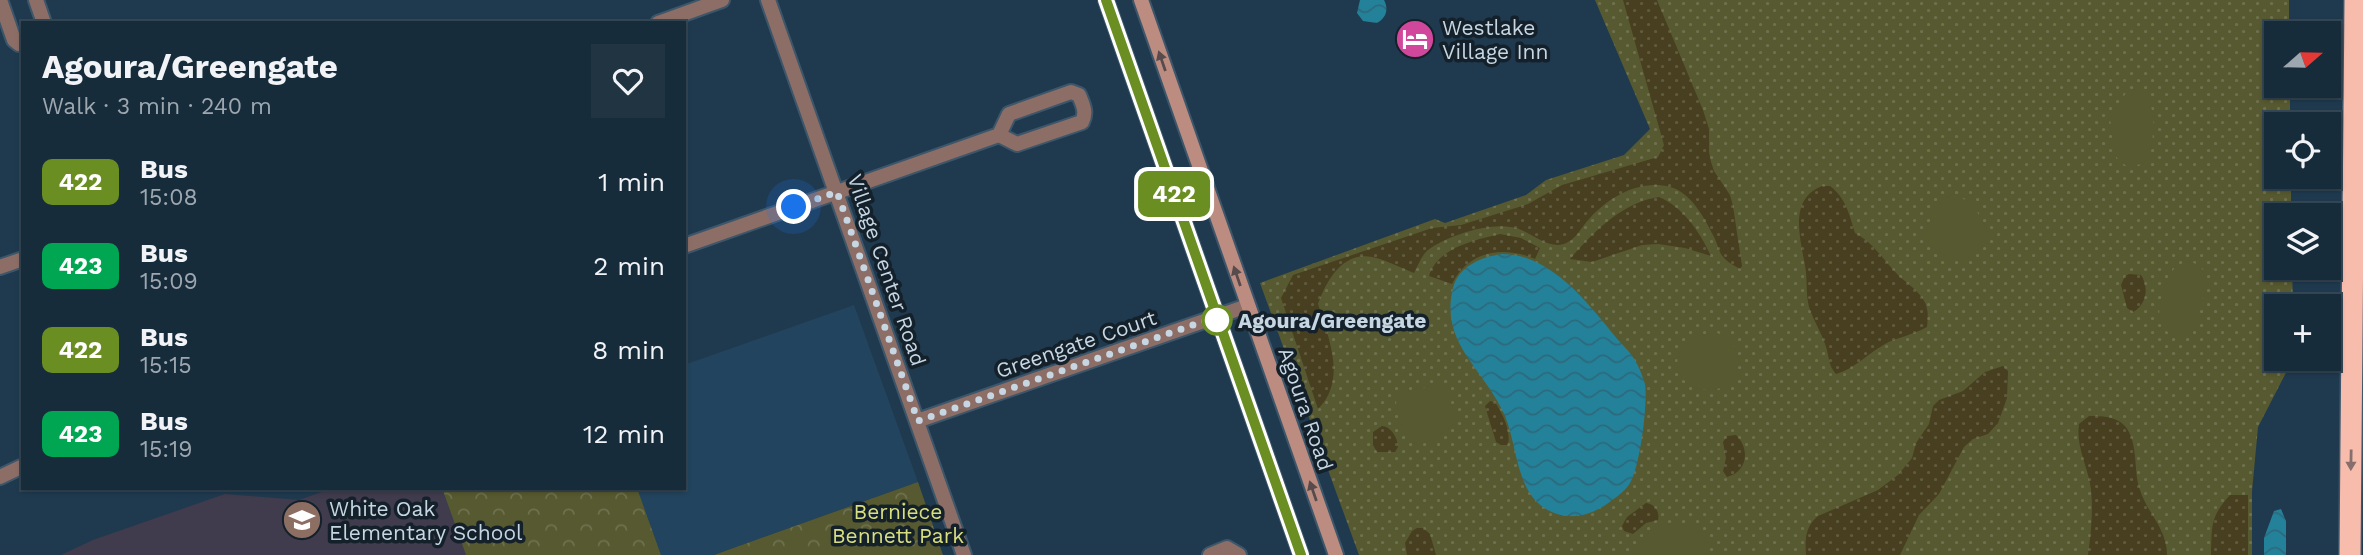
<!DOCTYPE html>
<html lang="en">
<head>
<meta charset="utf-8">
<style>
  :root { --surface:#172c3b; --page:#203442; --text:#f1f3f6; --muted:#9ea7af; --line:#364855 }
  body { margin:0; font-family:"Work Sans",sans-serif; background:var(--page); color:var(--text); height:100vh; display:flex; flex-direction:column; font-size:26px; white-space:nowrap }
  * { box-sizing:border-box; margin:0 }
  p { font-size:23px; color:var(--muted) }
  .icon { flex:none; width:38px; height:38px; fill:none; stroke:currentColor; stroke-width:2; stroke-linecap:round; stroke-linejoin:round }
  .map { position:relative; flex:1; overflow:hidden }
  .side { position:absolute; left:21px; top:21px; width:665px; height:469px; display:flex; flex-direction:column; background:var(--surface); border-radius:0px; box-shadow:0 2px 5px #0004,0 0 0 2px var(--line) }
  .side>* { flex:none }
  .badge { padding:0 14px; border-radius:10px; font-size:24px; line-height:46px }
  .needle { width:46px; rotate:70deg }
  .tools { position:absolute; left:2264px; top:21px; display:grid; gap:14px }
  .tools a { display:grid; place-items:center; width:77px; height:77px; border-radius:0px; background:var(--surface); box-shadow:0 2px 5px #0004,0 0 0 2px var(--line); font-size:35px }
  .you { position:absolute; width:35px; height:35px; margin:-18px; border:5px solid #fff; border-radius:50%; background:#1a73e8; box-shadow:0 0 0 10px #1a73e833 }
  .map>.badge { position:absolute; translate:-50% -50%; box-shadow:0 0 0 4px #fff }
  .round { display:grid; place-items:center; flex:none; width:74px; height:74px; border-radius:0px; background:var(--page) }
  .headline { display:flex; align-items:center; justify-content:space-between; height:119px; padding:0 21px }
  h1 { font-size:33px; font-weight:700; line-height:52px }
  ul { padding:0; list-style:none }
  li { display:flex; align-items:center; gap:21px; height:84px; padding:0 21px }
  li div { flex:1 }
  li b { display:block; font-size:26px }
  li em { font-style:normal }
  li .badge { min-width:77px; font-weight:700; text-align:center }
  .map>svg:first-child { display:block }
</style>
</head>
<body>
<div class="map">
<svg width="2363" height="555" viewBox="0 0 2363 555">
  <defs>
    <pattern id="grass-dots" width="8" height="8" patternUnits="userSpaceOnUse" patternTransform="scale(1.75)"><rect width="8" height="8" fill="#575a30"/><path d="M2 2h.1M6 6h.1" fill="none" stroke="#6e714e" stroke-width="1.8" stroke-linecap="round"/></pattern>
    <pattern id="sand-dots" width="8" height="8" patternUnits="userSpaceOnUse" patternTransform="scale(1.75)"><rect width="8" height="8" fill="#473f1f"/><path d="M2 2h.1M6 6h.1" fill="none" stroke="#605a3f" stroke-width="1.8" stroke-linecap="round"/></pattern>
    <pattern id="park-crowns" width="20" height="18" patternUnits="userSpaceOnUse" patternTransform="scale(1.75)"><rect width="20" height="18" fill="#575a30"/><path d="M2 6a3 3 0 1 1 6 0M12 15a3 3 0 1 1 6 0" fill="none" stroke="#6e714e"/></pattern>
    <pattern id="water-waves" width="16" height="10" patternUnits="userSpaceOnUse" patternTransform="scale(1.75)"><rect width="16" height="10" fill="#24819a"/><path d="M0 5q4-4 8 0t8 0" fill="none" stroke="#2c6a7c"/></pattern>
  </defs>
  <rect width="100%" height="100%" fill="#1f3a4f"/>
  <path fill="#23445e" d="M854 305 918 482 714 555H661L637 488H684V365Z"/>
  <path fill="#403c4e" d="M333 488H442L466 555H61L93 540 225 494 299 500Z"/>
  <path fill="url(#grass-dots)" d="M1595 0H2289V33H2277V86H2290V124H2277V177H2291V215H2277V268H2292L2293 306H2277V359H2293L2258 427 2252 491V555H1359L1260 283 1435 219 1445 223 1526 195 1546 180 1624 155 1650 129Z"/>
  <path fill="url(#sand-dots)" d="M1623 0H1657L1703 110 1709 129V152L1711 162 1714 171 1730 195 1733 206 1742 266 1740 269C1735 266 1727 262 1723 257 1719 252 1717 243 1714 237 1705 219 1691 192 1670 187 1640 179 1609 197 1590 218 1581 227 1576 240 1564 244 1549 249 1532 234 1519 229 1495 220 1448 235 1428 250 1422 255 1418 265 1414 273 1401 268 1386 260 1372 257 1342 251 1326 282 1318 304 1329 339 1347 380 1318 409L1281 298 1293 275 1432 228 1461 225 1528 204 1562 185 1658 157 1664 145Z
    M1822 186H1830C1846 198 1849 214 1855 233 1874 243 1884 261 1899 276 1907 283 1917 290 1923 299 1929 308 1928 317 1927 327 1913 335 1898 337 1885 344 1867 354 1856 368 1836 374 1828 366 1829 354 1825 344 1821 332 1814 321 1810 310 1806 299 1807 284 1806 272 1802 243 1786 200 1822 186Z
    M1659 197C1683 207 1700 232 1711 256L1685 248 1658 244 1642 245 1592 262 1570 259C1593 232 1623 202 1659 197Z
    M1500 234 1521 238 1540 248 1535 259C1503 245 1468 251 1452 284L1429 276C1437 248 1474 240 1500 234Z
    M2129 274 2141 275C2149 287 2147 305 2133 312L2127 308 2121 285 2125 276Z
    M2003 366 2008 371 2007 398 1998 423 1988 434 1973 439 1964 447 1939 494 1919 515 1900 555H1806C1805 539 1805 527 1818 516L1878 490 1898 475 1912 458 1916 443 1929 424 1933 406 1939 400 1963 391 1985 372Z
    M1490 401 1495 402C1503 415 1511 430 1508 445H1501L1496 442 1485 406Z
    M2089 416C2101 416 2116 416 2125 426 2139 443 2133 471 2140 490 2147 513 2167 528 2167 555H2088C2091 533 2094 506 2090 483 2086 463 2076 445 2079 424Z
    M1382 426C1392 427 1398 439 1398 447L1395 452H1377L1373 445V432Z
    M1736 435C1750 448 1748 472 1727 477L1723 471 1726 458 1723 442 1727 436Z
    M2230 495H2248V555H2211C2212 526 2210 517 2230 495Z
    M1646 503C1655 504 1660 512 1658 520L1646 523 1633 534 1624 531 1622 526 1627 517Z
    M1417 528H1423L1430 534 1436 555H1407L1405 543 1412 531Z"/>
  <path fill="url(#park-crowns)" d="M918 482 943 555H714Z
    M442 488H637L661 555H466Z"/>
  <path fill="#575a30" d="M2133 90C2152 94 2155 116 2153 132 2151 151 2154 166 2127 166L2119 161 2116 156 2110 119 2126 93Z
    M1955 195 1972 203 1989 233C1988 242 1983 245 1977 251 1972 255 1968 259 1963 260 1950 263 1932 247 1926 237 1928 222 1938 197 1955 195Z
    M2189 262C2202 264 2207 273 2208 286 2206 293 2201 300 2199 307 2194 324 2201 332 2178 337 2151 329 2159 304 2166 285 2169 278 2172 269 2178 265 2180 264 2186 263 2189 262Z
    M1717 333C1755 346 1741 406 1690 386 1662 361 1685 333 1717 333Z
    M1436 385C1448 388 1455 410 1455 423L1434 439 1418 444C1403 437 1393 409 1397 393Z
    M1676 523C1693 524 1712 536 1708 555H1639C1641 533 1655 525 1676 523Z"/>
  <path fill="url(#water-waves)" d="M1360 0H1384C1389 9 1386 18 1377 23L1363 21 1357 13Z
    M1502 254C1550 254 1586 301 1614 335 1621 344 1632 353 1637 364 1640 369 1643 378 1645 384 1648 403 1640 467 1630 483 1626 490 1618 496 1611 501 1595 513 1577 520 1557 514 1515 500 1519 450 1505 416 1486 370 1439 344 1453 288 1459 266 1481 257 1502 254Z
    M2281 509 2286 521V555H2264V538L2274 511Z"/>
  <g fill="none" stroke-linecap="round" stroke-linejoin="round">
    <g stroke="#3d566a" stroke-width="18">
      <path id="street" d="M0 0 14 40 19 44 23 43
        M36 0 44 23
        M768 0 964 555
        M658 23 722 0
        M1071 92 1079 95C1083 105 1087 112 1082 122L1017 144 999 135 1009 114Z
        M684 246 999 135
        M0 267 23 259
        M917 421 1247 306
        M0 477 23 466
        M1210 555 1227 548 1239 555"/>
    </g>
    <g stroke="#3d566a" stroke-width="18">
      <path id="secondary" d="M1106 0 1301 555
        M1141 0 1336 555"/>
    </g>
    <g stroke="#3d566a" stroke-width="24">
      <path id="highway" d="M2350 555 2355 0"/>
    </g>
    <use href="#street" stroke="#8d6e67" stroke-width="14"/>
    <use href="#secondary" stroke="#bc8c80" stroke-width="14"/>
    <use href="#highway" stroke="#f8bcad" stroke-width="21"/>
  </g>
  <defs><path id="oneway-solid" d="M-6-.8H1V-3.2L6.5 0L1 3.2V.8H-6Z" transform="scale(1.75)"/></defs>
  <g fill="#574b4c">
    <use href="#oneway-solid" transform="translate(1162 61) rotate(-109)"/>
    <use href="#oneway-solid" transform="translate(1237 276) rotate(-109)"/>
    <use href="#oneway-solid" transform="translate(1313 491) rotate(-109)"/>
  </g>
  <use fill="#866e6c" href="#oneway-solid" transform="translate(2351 460) rotate(91)"/>
  <g fill="none" stroke-linecap="round" stroke-linejoin="round">
    <g stroke="#fff" stroke-width="16">
      <path id="line" d="M1106 0 1301 555"/>
    </g>
    <use href="#line" stroke="#6b8e23" stroke-width="10"/>
    <path stroke="#c6d6e3" stroke-width="7" stroke-dasharray="0 12.6" d="M794 207 837 192 918 421 1216 317 1217 320"/>
  </g>
  <defs>
    <g id="hotel-disc" transform="scale(2.0125)"><circle r="9.5" fill="#d1479c" stroke="#14202a"/><path d="M-6-4.5h1.5V1H6V5H4.5V3h-9V5H-6ZM-4 0a1.8 1.8 0 1 1 3.6 0ZM.5 0V-2.5h3Q6-2.5 6 0Z" fill="#fff"/></g>
    <g id="school-disc" transform="scale(2.0125)"><circle r="9.5" fill="#8d6e63" stroke="#14202a"/><path d="M0-5L7-2L0 1L-7-2ZM-4 1L0 2.5L4 1V4Q0 6-4 4Z" fill="#fff"/></g>
  </defs>
  <g fill-rule="evenodd">
    <use href="#hotel-disc" x="1415" y="39"/>
    <use href="#school-disc" x="302" y="520"/>
  </g>
  <circle fill="#fff" stroke="#6b8e23" stroke-width="3.5" cx="1217" cy="320" r="14"/>
  <g text-anchor="middle" dominant-baseline="central" stroke-width="7" stroke-linejoin="round" paint-order="stroke">
    <g font-size="21" fill="#c6d6e3" stroke="#14202a" text-anchor="start">
      <text x="1442" y="27">Westlake<tspan x="1442" dy="24">Village Inn</tspan></text>
      <text x="329" y="508">White Oak<tspan x="329" dy="24">Elementary School</tspan></text>
    </g>
    <g font-size="21" fill="#c6d6e3" stroke="#14202a">
      <text transform="translate(887 270) rotate(71)">Village Center Road</text>
      <text transform="translate(1076 344) rotate(-19)">Greengate Court</text>
      <text transform="translate(1306 409) rotate(71)">Agoura Road</text>
    </g>
    <g font-size="21" font-weight="bold" fill="#c6d6e3" stroke="#14202a" text-anchor="start">
      <text x="1238" y="320">Agoura/Greengate</text>
    </g>
    <g font-size="21" fill="#d8df7e" stroke="#14202a">
      <text x="898" y="511">Berniece<tspan x="898" dy="24">Bennett Park</tspan></text>
    </g>
  </g>
</svg>
<div class="tools">
<a><svg class="needle" viewBox="-14 -14 28 28"><path d="M0-13l5 13h-10z" fill="#e53935"/><path d="M0 13l5-13h-10z" fill="#9ea7af"/></svg></a>
<a><svg class="icon" aria-label="locate" viewBox="0 0 24 24"><circle cx="12" cy="12" r="6"/><path d="M12 2v4M12 18v4M2 12h4M18 12h4"/></svg></a>
<a><svg class="icon" aria-label="layers" viewBox="0 0 24 24"><path d="M12 4l9 5-9 5-9-5zM3 14l9 5 9-5"/></svg></a>
<a>+</a>
</div>
<div class="you" style="left:794px;top:207px"></div>
<b class="badge" style="left:1174px;top:194px;background:#6b8e23;color:#fff">422</b>
<section class="side">
<div class="headline"><div><h1>Agoura/Greengate</h1><p>Walk · 3 min · 240 m</p></div><a class="round"><svg class="icon" aria-label="heart" viewBox="0 0 24 24"><path d="M12 20l-8-8c-3-5 5-10 8-4 3-6 11-1 8 4z"/></svg></a></div>
<ul>
<li><span class="badge" style="background:#6b8e23;color:#fff">422</span><div><b>Bus</b><p>15:08</p></div><em>1 min</em></li>
<li><span class="badge" style="background:#00a651;color:#fff">423</span><div><b>Bus</b><p>15:09</p></div><em>2 min</em></li>
<li><span class="badge" style="background:#6b8e23;color:#fff">422</span><div><b>Bus</b><p>15:15</p></div><em>8 min</em></li>
<li><span class="badge" style="background:#00a651;color:#fff">423</span><div><b>Bus</b><p>15:19</p></div><em>12 min</em></li>
</ul>
</section>
</div>
</body>
</html>
